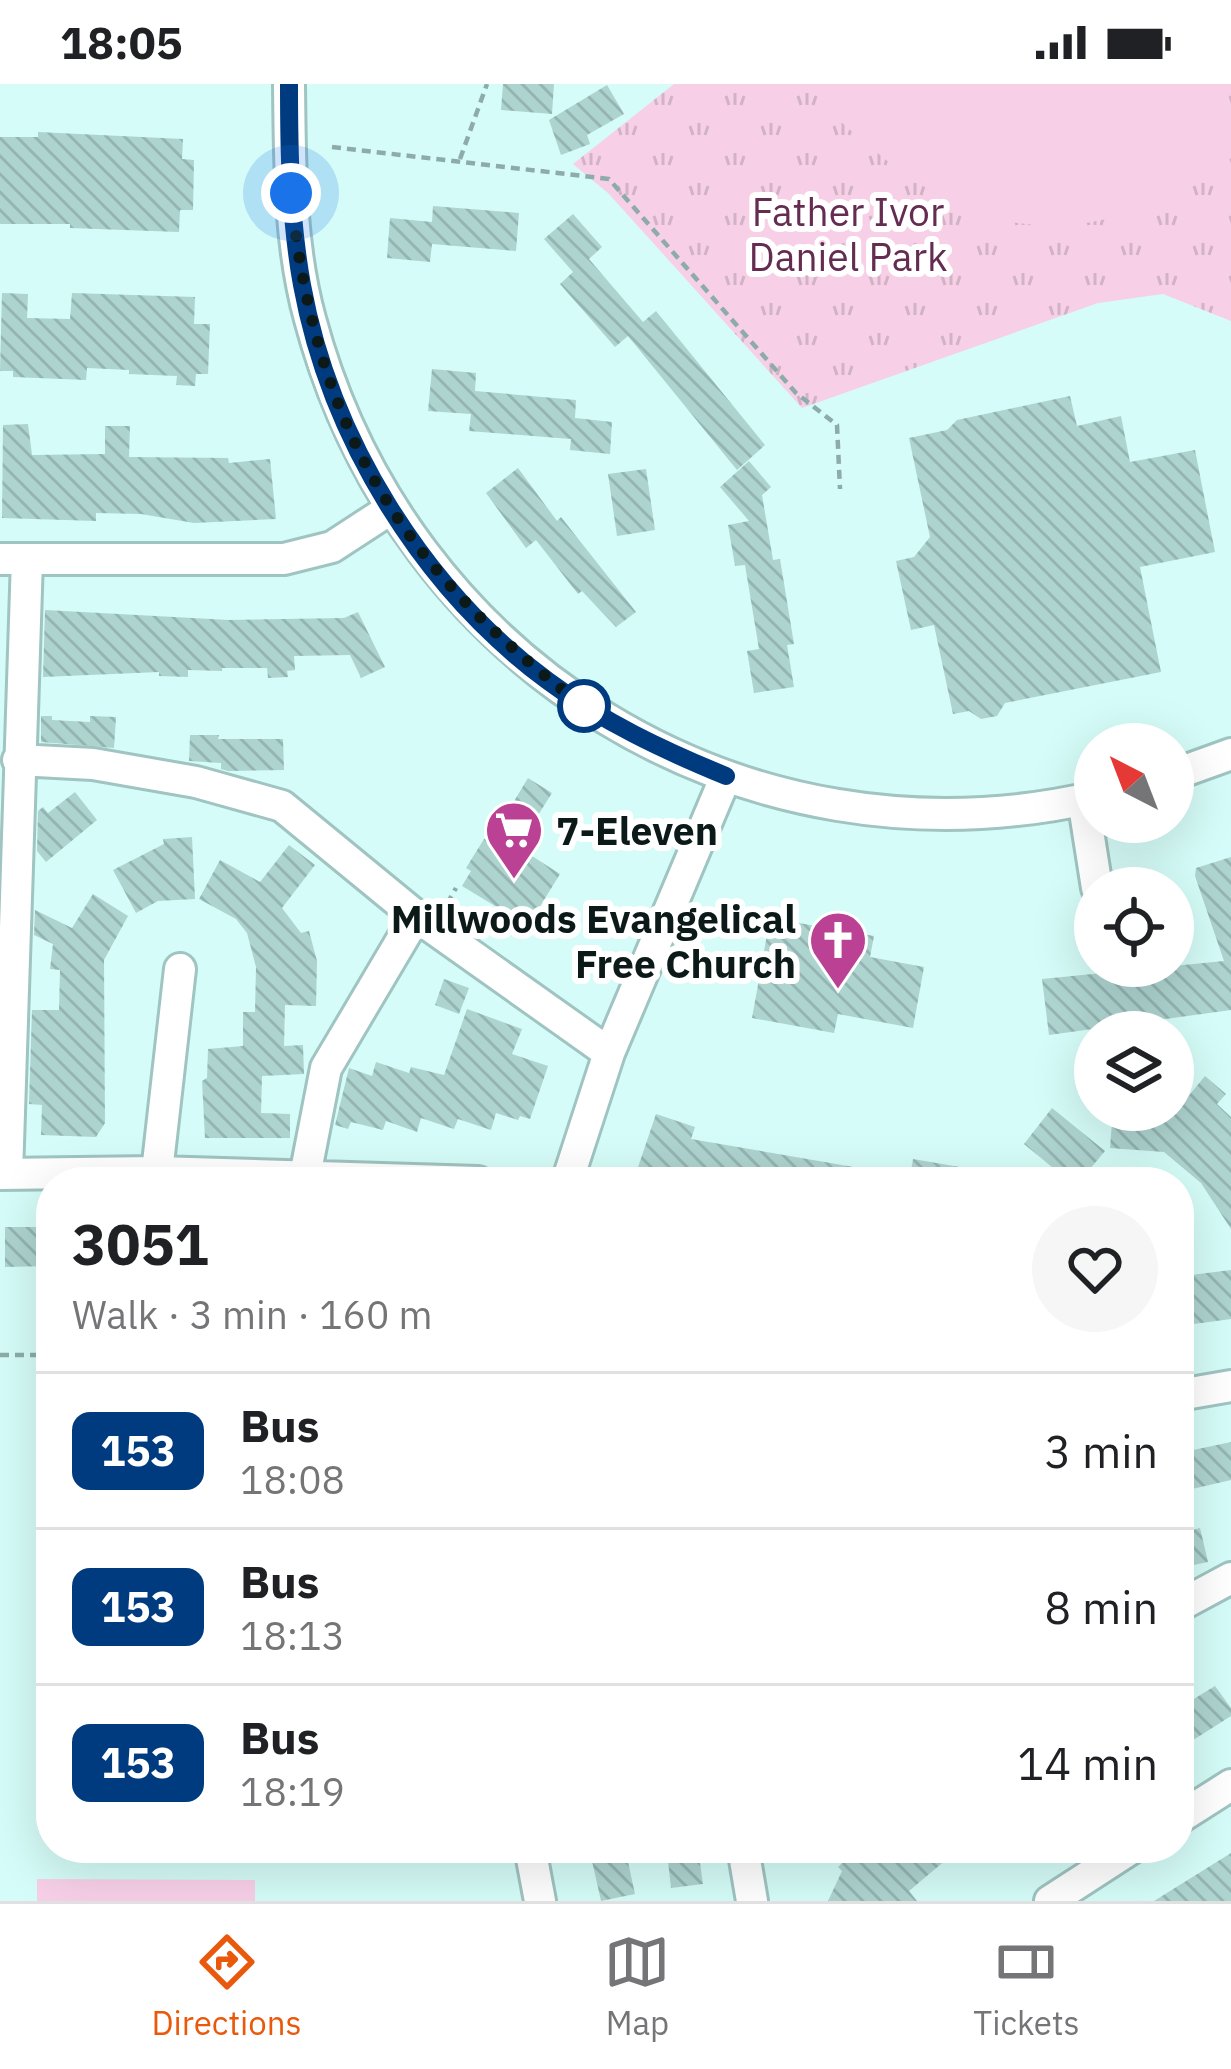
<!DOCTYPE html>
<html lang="en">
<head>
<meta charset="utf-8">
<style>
  :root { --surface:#fff; --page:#f6f6f6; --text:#202124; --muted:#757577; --line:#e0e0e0; --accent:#ea580c }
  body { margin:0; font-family:"IBM Plex Sans",sans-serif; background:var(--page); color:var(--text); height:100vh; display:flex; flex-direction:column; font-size:45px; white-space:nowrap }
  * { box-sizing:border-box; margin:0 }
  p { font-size:39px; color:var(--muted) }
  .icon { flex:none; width:66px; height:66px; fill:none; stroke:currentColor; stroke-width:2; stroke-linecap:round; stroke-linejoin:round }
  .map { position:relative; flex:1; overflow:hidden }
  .sheet { position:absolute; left:36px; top:1083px; width:1158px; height:696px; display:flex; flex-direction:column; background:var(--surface); border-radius:48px; box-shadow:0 12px 48px #0002 }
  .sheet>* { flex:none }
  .badge { padding:0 24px; border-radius:18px; font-size:42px; line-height:78px }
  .needle { width:78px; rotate:318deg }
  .fabs { position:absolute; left:1074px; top:639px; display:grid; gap:24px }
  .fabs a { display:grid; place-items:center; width:120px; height:120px; border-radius:50%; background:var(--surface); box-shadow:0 12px 48px #0002; font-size:60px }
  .you { position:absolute; width:60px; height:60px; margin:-30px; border:9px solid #fff; border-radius:50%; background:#1a73e8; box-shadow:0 0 0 18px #1a73e833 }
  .map>.badge { position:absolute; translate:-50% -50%; box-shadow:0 0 0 6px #fff }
  .round { display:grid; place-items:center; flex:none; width:126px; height:126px; border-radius:63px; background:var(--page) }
  .headline { display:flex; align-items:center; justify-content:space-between; height:204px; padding:0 36px }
  h1 { font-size:57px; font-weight:700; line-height:90px }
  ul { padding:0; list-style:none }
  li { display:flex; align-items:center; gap:36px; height:156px; padding:0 36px; border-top:3px solid var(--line) }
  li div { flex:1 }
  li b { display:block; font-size:45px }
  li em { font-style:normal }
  li .badge { min-width:132px; font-weight:700; text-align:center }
  .status { display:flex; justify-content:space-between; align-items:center; height:84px; padding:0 60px; background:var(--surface); direction:ltr }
  .status svg { height:33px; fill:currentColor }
  .dock { display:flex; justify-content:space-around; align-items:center; height:168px; border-top:3px solid var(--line); background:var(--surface); font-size:33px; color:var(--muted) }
  .dock a { display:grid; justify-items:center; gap:6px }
  .dock .on { color:var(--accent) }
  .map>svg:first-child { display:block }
</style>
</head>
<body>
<div class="status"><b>18:05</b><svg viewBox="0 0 49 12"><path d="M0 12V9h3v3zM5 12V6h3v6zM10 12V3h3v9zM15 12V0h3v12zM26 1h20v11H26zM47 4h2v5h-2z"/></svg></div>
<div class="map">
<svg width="1231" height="1817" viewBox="0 0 1231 1817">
  <defs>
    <pattern id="grass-tufts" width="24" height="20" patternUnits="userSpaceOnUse" patternTransform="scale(3)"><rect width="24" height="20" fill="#f7d0e7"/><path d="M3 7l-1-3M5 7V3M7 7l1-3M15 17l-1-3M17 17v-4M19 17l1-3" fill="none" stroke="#d2b2c5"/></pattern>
    <pattern id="building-back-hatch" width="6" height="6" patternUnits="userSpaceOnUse" patternTransform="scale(3)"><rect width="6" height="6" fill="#aed4d0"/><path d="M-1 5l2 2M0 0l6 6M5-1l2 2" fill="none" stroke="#94b5b2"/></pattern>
  </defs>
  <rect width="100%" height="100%" fill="#d5fcf8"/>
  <path fill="url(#grass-tufts)" d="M674 0H1231V237L1163 210 1098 219 802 324 608 109 573 80Z"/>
  <path fill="#f7d0e7" d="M880 0H1183L1231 55V74C1166 126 1080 155 996 135 937 120 885 77 840 37Z
    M37 1795 255 1796V1817H37Z"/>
  <path fill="url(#building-back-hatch)" d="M503 0H554L552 30 501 26Z
    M607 1 624 30 587 51 590 60 561 71 549 36Z
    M38 48 183 55 182 75 194 76 193 126H180L179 148 70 144V140H0V53H38Z
    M433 122 519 129 516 167 432 160 430 178 387 174 390 134 432 138Z
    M573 130 602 163 589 175 643 238 656 227 765 361 737 386 628 252 615 263 560 200 573 188 544 155Z
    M2 209 28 210 27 234 70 235 72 209 195 213 194 240H210L208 290H196L195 302 176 301 177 292 129 290V286L87 284 86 296 13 293V287H0Z
    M432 285 476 289 475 307 576 316 575 334 612 338 610 370 570 366 571 355 469 347 471 330 428 327Z
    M1070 312 1077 342 1121 332 1130 378 1195 366 1215 468 1140 483 1161 588 1005 619 997 632 981 635 969 627 953 630 934 541 911 546 896 477 914 473 930 453 909 354 947 346 957 336Z
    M28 340 32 371 105 370V342H130L129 373 228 374 229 379 270 375 276 435 194 439 141 430 96 429V437L2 434 3 341Z
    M749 377 771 403 762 411 773 476 780 475 794 560 787 561 794 603 754 609 747 567 759 565 745 481 735 482 728 441 749 437 720 403Z
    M518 384 557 437 561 433 636 528 616 543 582 507 578 510 536 456 526 464 486 409Z
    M646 385 655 446 617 452 608 390Z
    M45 526 229 536 344 534 358 528 385 583 361 594 350 571 294 572 295 586 287 587 288 593 268 594 267 584H222V587L188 586V593L159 592V588L43 593Z
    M41 632H52V636L90 638V632L116 633 114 664 41 658Z
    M190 651H219L218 655H283L284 686 228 687 221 685V679L189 677Z
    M528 694 552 709 518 763 560 790 528 842 462 802 471 787 466 784 484 755 492 754Z
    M75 708 97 736 46 778 37 767 38 727 43 723 48 729Z
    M192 753 195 815 158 817 136 829 113 786 164 760 163 755Z
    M289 761 315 781 282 824 301 849 309 847 317 877 316 922 285 921 284 962 303 961 304 990 262 992 261 1029 290 1030V1054H205L202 997 207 994 208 965 243 962V928H255L256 883 247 849 236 835 199 815 220 776 260 798Z
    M1231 773V926L1049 951 1042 895 1224 877 1195 792 1196 784Z
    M93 810 128 832 104 876 105 1039 96 1053 41 1051 42 1021 29 1020 32 926H59L60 886 50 885 53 860 34 851 35 826 72 844Z
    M770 834 874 852 870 873 924 883 913 944 838 930 834 949 752 934Z
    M444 895 469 904 459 930 435 921Z
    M467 925 522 945 512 970 548 982 530 1035 520 1032 518 1036 496 1029 491 1046 458 1035 454 1045 421 1034 417 1048 386 1037 383 1046 351 1038 348 1045 335 1041 349 984 372 992 376 978 409 989 411 983 444 991Z
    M1205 992 1226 1010 1217 1020 1231 1033V1145L1201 1099 1164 1068 1110 1064 1113 1026H1177Z
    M1052 1024 1105 1067 1079 1098H1070L1024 1060Z
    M656 1030 695 1043 691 1055 871 1086 870 1098H633Z
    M913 1075 983 1087 982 1098H909Z
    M5 1143H51V1182L5 1183Z
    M1231 1186V1235L1179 1242V1206L1193 1205 1191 1191Z
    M1231 1358V1396L1179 1408V1369Z
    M1200 1444 1208 1478 1179 1484V1449Z
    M1215 1602 1231 1624V1632L1179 1665V1624Z
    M609 1764H625L635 1810 601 1817 590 1768Z
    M858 1764H960L909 1807 917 1817H828L842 1787 838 1783Z
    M698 1765 703 1800 671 1804 667 1768Z
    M1231 1769V1817H1154Z"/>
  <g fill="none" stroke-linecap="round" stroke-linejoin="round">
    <g stroke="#9fc4c1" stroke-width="36">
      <path id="minor" d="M289 0C290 78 289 159 310 235 403 582 743 793 1095 713
        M0 475H284L332 463 392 424
        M18 676 93 680 196 698 282 722 416 832 326 984 305 1092
        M1173 691 1231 670
        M1083 715 1097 804
        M416 832 609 969
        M157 1088 180 885
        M0 1090 157 1088 478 1098
        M7 1090 27 475
        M567 1098 609 969 726 692
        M1179 1311 1231 1302
        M1179 1522 1231 1494
        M1179 1734 1231 1701
        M530 1764 540 1817
        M743 1764 752 1817
        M1050 1817 1132 1764"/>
    </g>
    <path stroke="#8daca9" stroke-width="4.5" stroke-dasharray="9 6" stroke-linecap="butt" d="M332 63 609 95 796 309 837 341 840 405
      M460 75 487 0
      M447 820 456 804
      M0 1271H51"/>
    <use href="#minor" stroke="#fff" stroke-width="30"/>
  </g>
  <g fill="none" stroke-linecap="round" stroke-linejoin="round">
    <g stroke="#fff" stroke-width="27">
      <path id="line" d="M289 0C289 67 290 135 302 201 330 354 423 505 548 597 603 638 663 666 726 692"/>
    </g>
    <use href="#line" stroke="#003b80" stroke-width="18"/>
    <path stroke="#0b1918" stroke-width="12" stroke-dasharray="0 21.6" d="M291 109C314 340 399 484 584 622"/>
  </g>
  <defs>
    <g id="supermarket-pin" transform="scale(3)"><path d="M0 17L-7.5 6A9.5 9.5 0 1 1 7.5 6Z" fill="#bb4194" stroke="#fff"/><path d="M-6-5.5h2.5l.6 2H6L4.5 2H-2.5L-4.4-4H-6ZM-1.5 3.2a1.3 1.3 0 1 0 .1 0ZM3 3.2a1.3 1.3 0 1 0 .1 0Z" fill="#fff"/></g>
    <g id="church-pin" transform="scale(3)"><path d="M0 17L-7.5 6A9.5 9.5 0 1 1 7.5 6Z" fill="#bb4194" stroke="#fff"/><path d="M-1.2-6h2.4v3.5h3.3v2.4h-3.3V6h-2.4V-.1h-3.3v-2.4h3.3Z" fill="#fff"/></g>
  </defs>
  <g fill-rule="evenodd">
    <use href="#supermarket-pin" x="514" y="746"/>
    <use href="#church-pin" x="838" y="856"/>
  </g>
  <circle fill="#fff" stroke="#003b80" stroke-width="6" cx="584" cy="622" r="24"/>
  <g text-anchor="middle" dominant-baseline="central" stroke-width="12" stroke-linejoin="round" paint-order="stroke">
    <g font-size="39" fill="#652c51" stroke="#fff">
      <text x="848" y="127">Father Ivor<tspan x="848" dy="45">Daniel Park</tspan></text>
    </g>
    <g font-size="39" font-weight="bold" fill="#0b1918" stroke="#fff" text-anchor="start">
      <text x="556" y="746">7-Eleven</text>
      <text x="796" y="834" text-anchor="end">Millwoods Evangelical<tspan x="796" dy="45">Free Church</tspan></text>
    </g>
  </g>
</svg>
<div class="fabs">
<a><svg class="needle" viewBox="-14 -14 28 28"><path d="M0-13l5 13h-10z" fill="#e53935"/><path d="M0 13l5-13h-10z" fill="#757577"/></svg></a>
<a><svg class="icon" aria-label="locate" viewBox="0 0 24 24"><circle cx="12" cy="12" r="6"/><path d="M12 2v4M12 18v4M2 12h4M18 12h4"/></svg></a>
<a><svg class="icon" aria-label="layers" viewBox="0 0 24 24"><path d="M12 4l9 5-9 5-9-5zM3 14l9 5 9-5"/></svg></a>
</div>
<div class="you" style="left:291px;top:109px"></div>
<section class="sheet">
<div class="headline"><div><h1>3051</h1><p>Walk · 3 min · 160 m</p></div><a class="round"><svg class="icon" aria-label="heart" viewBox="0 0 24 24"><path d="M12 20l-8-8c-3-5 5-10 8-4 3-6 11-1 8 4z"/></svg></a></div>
<ul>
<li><span class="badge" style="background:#003b80;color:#fff">153</span><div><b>Bus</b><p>18:08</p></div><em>3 min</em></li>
<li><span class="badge" style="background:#003b80;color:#fff">153</span><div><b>Bus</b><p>18:13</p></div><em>8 min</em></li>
<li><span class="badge" style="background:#003b80;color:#fff">153</span><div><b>Bus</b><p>18:19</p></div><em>14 min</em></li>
</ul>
</section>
</div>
<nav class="dock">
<a class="on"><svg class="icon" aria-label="directions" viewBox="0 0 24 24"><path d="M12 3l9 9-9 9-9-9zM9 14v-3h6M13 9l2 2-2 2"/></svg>Directions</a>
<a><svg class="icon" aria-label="map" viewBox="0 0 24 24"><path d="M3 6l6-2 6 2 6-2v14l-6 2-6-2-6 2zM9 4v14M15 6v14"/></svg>Map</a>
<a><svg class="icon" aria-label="tickets" viewBox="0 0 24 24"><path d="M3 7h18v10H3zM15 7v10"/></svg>Tickets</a>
</nav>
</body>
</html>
